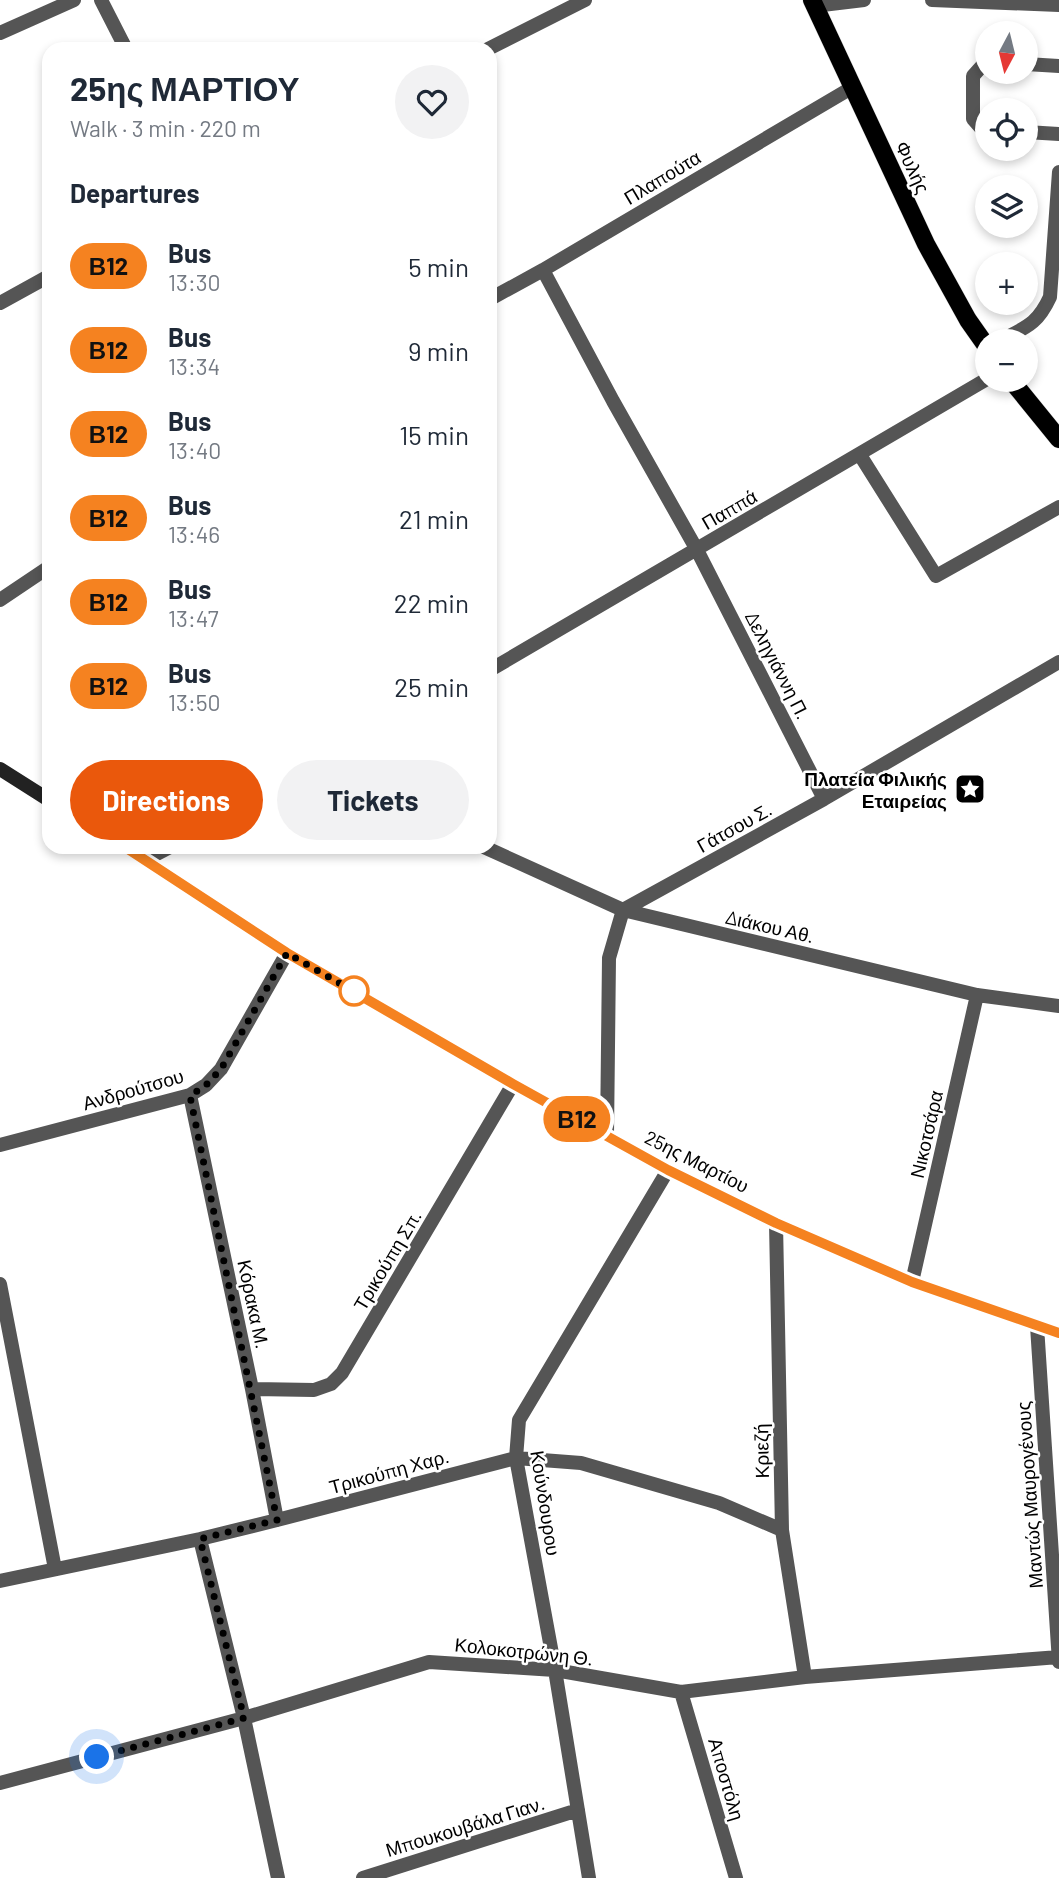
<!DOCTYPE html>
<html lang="en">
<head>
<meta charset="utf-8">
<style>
  :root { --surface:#fff; --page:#f2f2f3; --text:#1f2937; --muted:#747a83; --accent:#ea580c }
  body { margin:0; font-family:Barlow,sans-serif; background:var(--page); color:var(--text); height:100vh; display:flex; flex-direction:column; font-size:26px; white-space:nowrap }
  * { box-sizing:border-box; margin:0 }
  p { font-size:23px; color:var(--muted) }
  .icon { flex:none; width:38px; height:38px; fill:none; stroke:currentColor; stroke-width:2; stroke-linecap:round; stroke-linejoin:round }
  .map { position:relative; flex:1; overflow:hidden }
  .drawer { position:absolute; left:42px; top:42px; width:455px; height:812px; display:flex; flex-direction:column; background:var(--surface); border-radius:21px; box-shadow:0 4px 10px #0003 }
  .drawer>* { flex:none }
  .badge { padding:0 14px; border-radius:23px; font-size:24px; line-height:46px }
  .needle { width:46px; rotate:187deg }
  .fabs { position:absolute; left:975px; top:21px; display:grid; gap:14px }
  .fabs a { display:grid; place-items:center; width:63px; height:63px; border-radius:50%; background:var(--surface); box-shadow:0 4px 10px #0003; font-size:35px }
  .you { position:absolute; width:35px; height:35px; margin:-18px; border:5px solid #fff; border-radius:50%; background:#1a73e8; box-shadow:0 0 0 10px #1a73e833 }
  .map>.badge { position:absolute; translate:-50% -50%; box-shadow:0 0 0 4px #fff }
  h2 { padding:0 28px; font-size:26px; line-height:63px }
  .round { display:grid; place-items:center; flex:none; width:74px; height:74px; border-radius:37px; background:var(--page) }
  .head { display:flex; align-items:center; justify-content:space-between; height:119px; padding:0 28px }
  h1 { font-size:33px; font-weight:700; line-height:52px }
  .button { display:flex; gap:14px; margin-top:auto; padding:14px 28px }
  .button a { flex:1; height:80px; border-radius:42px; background:var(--accent); color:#fff; font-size:28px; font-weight:700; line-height:80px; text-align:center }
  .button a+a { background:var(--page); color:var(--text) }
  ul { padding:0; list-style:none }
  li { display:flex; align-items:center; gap:21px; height:84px; padding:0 28px }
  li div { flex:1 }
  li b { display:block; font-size:26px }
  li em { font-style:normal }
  li .badge { min-width:77px; font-weight:700; text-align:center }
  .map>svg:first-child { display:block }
</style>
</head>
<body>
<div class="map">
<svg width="1059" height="1878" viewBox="0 0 1059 1878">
  <rect width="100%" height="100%" fill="#fff"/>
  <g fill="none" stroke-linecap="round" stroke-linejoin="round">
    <g stroke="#dbdbdb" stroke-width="19">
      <path id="primary" d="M812 0 926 244 968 320 987 347
        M1011 380 1059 439"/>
    </g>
    <path stroke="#555" stroke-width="14" d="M987 64 982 66 973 76V119L980 127 987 129
      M1026 64 1059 66
      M1026 132 1059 134
      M1000 341C1026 327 1037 325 1050 297L1059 172
      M860 455 936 576 1059 507"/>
    <path stroke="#555" stroke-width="14" d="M101 0 126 49
      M932 0 1059 5
      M814 6 864 0
      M0 33 74 0
      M488 49 585 0
      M543 270 613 401 697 550 824 799
      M490 299 543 270 853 87
      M0 303 49 276
      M0 600 49 567
      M490 670 987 379
      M484 847 623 910 977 995 1059 1006
      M145 860 170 847
      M190 1095 252 1389 277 1520
      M607 1135 609 958 623 910 824 799 1059 662
      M0 1145 190 1095 206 1085 221 1069 287 953
      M776 1223 782 1530 805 1677
      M912 1282 977 995
      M0 1284 55 1569
      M1037 1326 1059 1662
      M252 1389 314 1390 331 1384 342 1373 513 1084
      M200 1539 244 1718 278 1878
      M0 1581 200 1539 277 1520 516 1458 581 1463 719 1503 782 1530
      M681 1692 736 1878
      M0 1783 244 1718 429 1662 555 1670 681 1692 805 1677 1059 1657
      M363 1878 578 1810
      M589 1878 555 1670 516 1458 519 1420 668 1170"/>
    <path stroke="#222" stroke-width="14" d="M0 769 49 800
      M125 847 287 953 513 1084 668 1170 776 1223 912 1282 1059 1333"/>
    <use href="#primary" stroke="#000" stroke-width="18"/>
  </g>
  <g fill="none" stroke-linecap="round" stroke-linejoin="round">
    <g stroke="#fff" stroke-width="16">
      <path id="line" d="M125 847 287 953 513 1084 668 1170 776 1223 912 1282 1059 1333"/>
    </g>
    <use href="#line" stroke="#f58220" stroke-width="10"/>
    <path stroke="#000" stroke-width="7" stroke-dasharray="0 12.6" d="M97 1757 244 1718 200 1539 277 1520 190 1096 206 1085 221 1069 287 953 355 992 354 991"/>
  </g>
  <defs>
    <g id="sight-square" transform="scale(1.575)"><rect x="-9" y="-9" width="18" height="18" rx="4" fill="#000" stroke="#fff"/><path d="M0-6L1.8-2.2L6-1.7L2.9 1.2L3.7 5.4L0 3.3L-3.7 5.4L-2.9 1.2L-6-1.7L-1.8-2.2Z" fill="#fff"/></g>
  </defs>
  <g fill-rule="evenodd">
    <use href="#sight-square" x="970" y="789"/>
  </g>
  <circle fill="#fff" stroke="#f58220" stroke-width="3.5" cx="354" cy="991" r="14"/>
  <g text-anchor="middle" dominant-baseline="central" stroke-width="5" stroke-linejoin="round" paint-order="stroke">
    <g font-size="19" fill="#000" stroke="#fff">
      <text transform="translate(913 167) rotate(65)">Φυλής</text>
      <text transform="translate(662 177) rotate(-31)">Πλαπούτα</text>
      <text transform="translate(729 509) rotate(-30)">Παππά</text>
      <text transform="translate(778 665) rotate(63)">Δεληγιάννη Π.</text>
      <text transform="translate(734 827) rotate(-29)">Γάτσου Σ.</text>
      <text transform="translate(770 926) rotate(13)">Διάκου Αθ.</text>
      <text transform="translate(133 1089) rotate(-16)">Ανδρούτσου</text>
      <text transform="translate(926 1134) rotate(-77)">Νικοτσάρα</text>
      <text transform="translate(697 1161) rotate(27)">25ης Μαρτίου</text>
      <text transform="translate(387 1260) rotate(-59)">Τρικούπη Σπ.</text>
      <text transform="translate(254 1304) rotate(78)">Κόρακα Μ.</text>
      <text transform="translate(761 1451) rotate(-91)">Κριεζή</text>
      <text transform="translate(389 1471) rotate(-15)">Τρικούπη Χαρ.</text>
      <text transform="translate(1029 1495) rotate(-94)">Μαντώς Μαυρογένους</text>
      <text transform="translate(546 1503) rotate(81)">Κούνδουρου</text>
      <text transform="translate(524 1651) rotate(6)">Κολοκοτρώνη Θ.</text>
      <text transform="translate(727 1779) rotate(74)">Αποστόλη</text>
      <text transform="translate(465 1826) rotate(-17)">Μπουκουβάλα Γιαν.</text>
    </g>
    <g font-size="19" font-weight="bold" fill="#000" stroke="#fff" text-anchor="end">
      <text x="947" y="778">Πλατεία Φιλικής<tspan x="947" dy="22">Εταιρείας</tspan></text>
    </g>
  </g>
</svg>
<div class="fabs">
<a><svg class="needle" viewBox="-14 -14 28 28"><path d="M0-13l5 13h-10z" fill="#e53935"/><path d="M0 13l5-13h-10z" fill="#747a83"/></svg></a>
<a><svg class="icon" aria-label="locate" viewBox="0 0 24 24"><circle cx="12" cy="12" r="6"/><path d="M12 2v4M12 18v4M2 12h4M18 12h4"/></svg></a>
<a><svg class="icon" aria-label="layers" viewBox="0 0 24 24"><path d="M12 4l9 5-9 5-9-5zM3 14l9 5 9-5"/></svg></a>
<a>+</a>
<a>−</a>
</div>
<div class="you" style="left:97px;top:1757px"></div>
<b class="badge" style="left:577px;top:1119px;background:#f58220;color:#111">Β12</b>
<section class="drawer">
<div class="head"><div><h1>25ης ΜΑΡΤΙΟΥ</h1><p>Walk · 3 min · 220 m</p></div><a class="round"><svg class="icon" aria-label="heart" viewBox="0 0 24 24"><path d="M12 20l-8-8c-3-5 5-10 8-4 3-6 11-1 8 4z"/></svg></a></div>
<h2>Departures</h2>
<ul>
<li><span class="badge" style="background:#f58220;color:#111">Β12</span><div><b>Bus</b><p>13:30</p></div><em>5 min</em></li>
<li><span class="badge" style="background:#f58220;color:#111">Β12</span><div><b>Bus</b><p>13:34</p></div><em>9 min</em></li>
<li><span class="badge" style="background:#f58220;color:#111">Β12</span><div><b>Bus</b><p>13:40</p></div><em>15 min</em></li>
<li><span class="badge" style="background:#f58220;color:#111">Β12</span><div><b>Bus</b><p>13:46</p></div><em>21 min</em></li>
<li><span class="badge" style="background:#f58220;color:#111">Β12</span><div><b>Bus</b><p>13:47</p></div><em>22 min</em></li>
<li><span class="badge" style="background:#f58220;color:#111">Β12</span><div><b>Bus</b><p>13:50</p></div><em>25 min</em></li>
</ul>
<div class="button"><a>Directions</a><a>Tickets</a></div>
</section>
</div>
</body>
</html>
